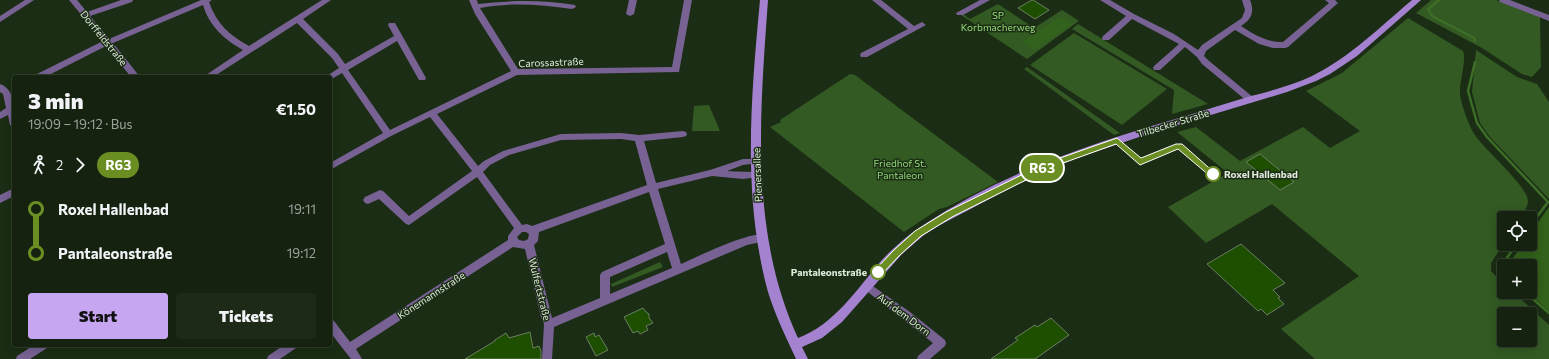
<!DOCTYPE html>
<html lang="en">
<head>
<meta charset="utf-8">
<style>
  :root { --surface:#14220f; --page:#1d2a18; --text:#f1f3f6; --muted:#9da49e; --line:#333f2f; --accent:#c6a6f0 }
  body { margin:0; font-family:Commissioner,sans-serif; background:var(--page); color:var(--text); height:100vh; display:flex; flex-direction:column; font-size:15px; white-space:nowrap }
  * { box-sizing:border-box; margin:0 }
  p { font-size:13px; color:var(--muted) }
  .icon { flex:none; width:22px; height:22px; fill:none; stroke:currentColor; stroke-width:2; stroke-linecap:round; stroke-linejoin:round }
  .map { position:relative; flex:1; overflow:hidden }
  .sheet { position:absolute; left:12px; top:75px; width:320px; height:272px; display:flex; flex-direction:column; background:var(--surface); border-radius:4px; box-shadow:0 2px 10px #0003,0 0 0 1px var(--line) }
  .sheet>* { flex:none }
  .badge { padding:0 8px; border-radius:13px; font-size:14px; line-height:26px }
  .controls { position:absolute; left:1497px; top:211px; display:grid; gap:8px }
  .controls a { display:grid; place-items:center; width:40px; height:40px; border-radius:4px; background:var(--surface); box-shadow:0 2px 10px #0003,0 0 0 1px var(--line); font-size:20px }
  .map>.badge { position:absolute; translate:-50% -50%; box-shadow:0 0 0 2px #fff }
  .legs { display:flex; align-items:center; gap:6px; height:44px; padding:0 16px; font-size:13px }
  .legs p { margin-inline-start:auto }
  .overview { display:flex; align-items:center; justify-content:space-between; height:68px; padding:0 16px }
  h1 { font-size:22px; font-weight:800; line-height:30px }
  .primary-button { display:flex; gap:8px; margin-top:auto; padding:8px 16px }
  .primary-button a { flex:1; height:46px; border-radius:4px; background:var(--accent); color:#111; font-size:16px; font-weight:800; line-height:46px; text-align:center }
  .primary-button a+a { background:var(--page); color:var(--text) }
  ul { padding:0 16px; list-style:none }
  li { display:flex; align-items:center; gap:14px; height:44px; font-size:15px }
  li i { display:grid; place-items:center; width:6px; height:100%; margin:0 5px; background:currentColor }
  li i::after { content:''; width:10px; height:10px; margin:-5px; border:3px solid; border-radius:50%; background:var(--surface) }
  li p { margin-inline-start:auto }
  li:first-child i { background:linear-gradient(#0000 50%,currentColor 0) }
  li:last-child i { background:linear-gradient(currentColor 50%,#0000 0) }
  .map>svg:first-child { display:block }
</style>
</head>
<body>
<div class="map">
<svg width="1549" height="359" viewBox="0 0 1549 359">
  <rect width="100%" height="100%" fill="#1b2d14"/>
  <path fill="#335a23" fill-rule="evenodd" d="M1431 0H1496L1540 17 1541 67 1532 77 1522 74 1482 48 1416 13Z
    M998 4 1034 28 1062 10 1079 21 1027 59 961 15 963 14 970 19Z
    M1408 18 1463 51C1467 59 1459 83 1460 94 1461 104 1468 123 1473 132 1482 148 1528 186 1528 201 1528 207 1523 213 1521 218H1504V243L1491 263V271L1504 285V292H1513L1549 325V359H1315L1281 329 1359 276 1272 204 1206 243 1168 207 1228 173 1177 132 1196 127 1240 161 1303 127 1330 148 1360 131 1306 91 1342 73ZM1504 314H1530V340H1504Z
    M1078 24 1208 104 1172 114 1174 90 1072 29Z
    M1074 33 1167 89 1122 125 1030 65Z
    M1476 50 1517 77 1537 84 1549 102V199L1490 137 1480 123 1472 92Z
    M1027 67 1120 133 1114 135 1024 69Z
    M850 74 855 75 998 182 947 207 939 209 904 232 770 127 781 122 780 120Z
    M709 105 720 131H692L694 106Z
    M660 262 663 267 612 287 611 284Z"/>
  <path fill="#32621b" d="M1060 17 1072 24 1034 50 1022 42Z
    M1549 207V311L1528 292H1530V266H1509L1510 262 1523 244H1530V233Z"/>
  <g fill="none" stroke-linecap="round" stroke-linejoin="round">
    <path stroke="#3d6e27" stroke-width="2.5" d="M1439 0 1428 9 1432 16 1474 38 1475 41
      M1475 62 1468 91 1477 123 1487 137 1548 202 1530 226
      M1505 266 1506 259 1517 244
      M1525 292 1549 313"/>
  </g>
  <path fill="#1e4e00" stroke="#6b7f63" d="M1032 0H1033L1049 10 1035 19 1018 8Z
    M1260 154 1294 182 1280 190 1246 162Z
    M1241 244 1285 283 1273 290 1280 297 1278 298 1284 304 1267 315 1261 309 1258 311 1207 264Z
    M643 308 646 312 649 314V318L653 323 646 326 648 330 640 334 638 331 633 333 624 317Z
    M1051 318 1069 335 1035 359H991L1018 340 1015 338 1035 325 1037 327Z
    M530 332 533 348 539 346 541 351V359H465L495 341V340L506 333 509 338Z
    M594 333 595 337 599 335 608 350 596 356 586 337Z"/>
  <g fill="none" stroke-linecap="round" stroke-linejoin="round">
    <path fill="#776293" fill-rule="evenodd" d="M25 0H34L0 22V16Z
      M69 0H77L87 12 121 0H133L132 2 90 16 109 39 201 0H212L209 2C216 23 230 36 249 46L322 0H331L303 19 338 54 345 64 394 36 388 25 389 23H395L426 78 425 80H419L397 41 348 70 390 130 511 71 475 14 469 0H477L478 4C509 0 545 0 575 5L576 7 572 9C542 5 511 2 480 8L518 69 672 67 684 0H692L679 72 517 75 437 114 478 166 484 161 503 151 561 134 621 133 639 135 683 131 686 132 687 134 686 136 683 137 644 141 656 183 710 170 743 159H758L759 161 758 163 743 165 727 171C736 172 752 171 759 173L760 175 759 177 743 179 712 176 658 189 681 264C697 257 751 230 765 235L767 238 765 241 747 245 554 327 552 359H542L544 324 541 317 525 249 513 247 356 349 362 359H351L330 332V319L334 321 350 342 508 240V236L514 228 477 177 409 225 406 224 379 199 368 204 365 203 363 200 365 197 380 190 383 191 409 216 472 171 430 117 391 136 330 170V163L383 133 342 73 330 80V77H325L339 68 332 58 297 23 213 77H203L243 50C225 40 209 26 203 5L113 43 140 77H131L106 46 45 77H34L35 75 103 41ZM621 139 635 141 647 185 532 226 527 224 522 225 483 172 490 165 509 155 561 140ZM649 192 665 244 602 272 600 275V298L552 318 534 245 538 241 539 232ZM522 232H526L529 234 528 239 524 241 519 240 517 237ZM667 252 672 268 610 294V277Z
      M629 0H637L634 14 630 16 626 14Z
      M872 0H881L914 26 922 22 926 25 867 57H861L860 55 861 53 908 29Z
      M980 0H990L963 15H957L956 13Z
      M1100 0H1110L1134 14 1174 34 1198 50 1202 45 1242 18 1245 10 1242 0H1250C1255 12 1251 20 1241 26 1255 35 1266 42 1283 42L1329 3 1325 0H1335L1338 3 1288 47 1285 48H1273L1259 44 1235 30 1206 51 1204 56 1208 60 1254 98 1255 100 1251 103 1248 102 1202 64 1197 57 1185 47 1160 70H1154L1153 68 1154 66 1179 44 1132 19 1109 40H1103L1102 38 1103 36 1126 16Z
      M1499 0H1510L1549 15V21L1500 2Z
      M0 84C17 90 14 113 14 128L10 125 8 115 0 119V112L6 108 3 94 0 92Z
      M14 188V196L0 203V195Z
      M867 282 910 312 945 340 946 343 945 346 930 359H917L918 356 933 343 864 289 862 286 864 283Z
      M34 345H48L47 348 30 359H16L17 356Z
      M284 345H297L296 348 280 359H267L268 356Z"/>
    <path fill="#a582d0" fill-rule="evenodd" d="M760 0H768C760 113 749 232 798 338 834 325 857 289 881 261 894 247 909 234 925 224 1004 172 1095 142 1186 116 1207 109 1229 103 1251 96 1271 91 1293 85 1312 76 1350 57 1380 27 1412 0H1421L1357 56 1330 74 1316 81 1287 92 1148 134 1074 159 1016 185 940 225 924 235 902 254 842 322 822 338 802 347 808 359H796C786 337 775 315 768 292 742 197 751 97 760 0Z"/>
  </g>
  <path fill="#6b8e23" stroke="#fff" d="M1117 138 1141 158 1176 144H1182L1216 174 1215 176H1210L1178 149 1140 165 1116 144 1052 167 952 217 921 236 900 255 881 275H875L874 272 875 270 894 250 915 231 946 212 1046 163Z"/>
  <g fill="#fff" stroke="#6b8e23" stroke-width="2">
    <circle cx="1213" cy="174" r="7"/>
    <circle cx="878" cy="272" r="7"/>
  </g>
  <g text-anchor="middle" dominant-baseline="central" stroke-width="3" stroke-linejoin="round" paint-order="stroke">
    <g font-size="10" fill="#95d879" stroke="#1b2d14">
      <text x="998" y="15">SP<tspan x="998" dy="12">Korbmacherweg</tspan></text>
      <text x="900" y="163">Friedhof St.<tspan x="900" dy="12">Pantaleon</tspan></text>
    </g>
    <g font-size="10" fill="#dfebdb" stroke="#1b2d14">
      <text transform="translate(104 38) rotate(51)">Dorffeldstraße</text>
      <text transform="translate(551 62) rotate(-2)">Carossastraße</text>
      <text transform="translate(1173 123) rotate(-17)">Tilbecker Straße</text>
      <text transform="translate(757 175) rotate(-92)">Pienersallee</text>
      <text transform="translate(540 289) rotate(76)">Wulfertstraße</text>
      <text transform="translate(431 295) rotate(-33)">Könemannstraße</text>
      <text transform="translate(904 314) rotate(37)">Auf dem Dorn</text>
    </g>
    <g font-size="10" font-weight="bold" fill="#dfebdb" stroke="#1b2d14" text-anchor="start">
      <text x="1224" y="174">Roxel Hallenbad</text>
      <text x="867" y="272" text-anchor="end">Pantaleonstraße</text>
    </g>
  </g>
</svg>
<div class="controls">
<a><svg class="icon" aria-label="locate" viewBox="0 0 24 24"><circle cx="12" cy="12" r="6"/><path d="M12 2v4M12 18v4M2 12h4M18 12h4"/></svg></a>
<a>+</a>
<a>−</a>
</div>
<b class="badge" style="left:1042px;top:168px;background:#6b8e23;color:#fff">R63</b>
<section class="sheet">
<div class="overview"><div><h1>3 min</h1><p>19:09 – 19:12 · Bus</p></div><b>€1.50</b></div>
<div class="legs"><svg class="icon" aria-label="walk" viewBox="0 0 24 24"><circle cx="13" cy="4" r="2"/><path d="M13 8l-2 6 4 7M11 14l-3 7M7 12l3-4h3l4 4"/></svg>2<svg class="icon" aria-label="forward" viewBox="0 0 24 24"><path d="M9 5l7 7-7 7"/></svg><b class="badge" style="background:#6b8e23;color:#fff">R63</b></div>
<ul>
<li><i style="color:#6b8e23"></i><b>Roxel Hallenbad</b><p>19:11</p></li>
<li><i style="color:#6b8e23"></i><b>Pantaleonstraße</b><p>19:12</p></li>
</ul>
<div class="primary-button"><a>Start</a><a>Tickets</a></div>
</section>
</div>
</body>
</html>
